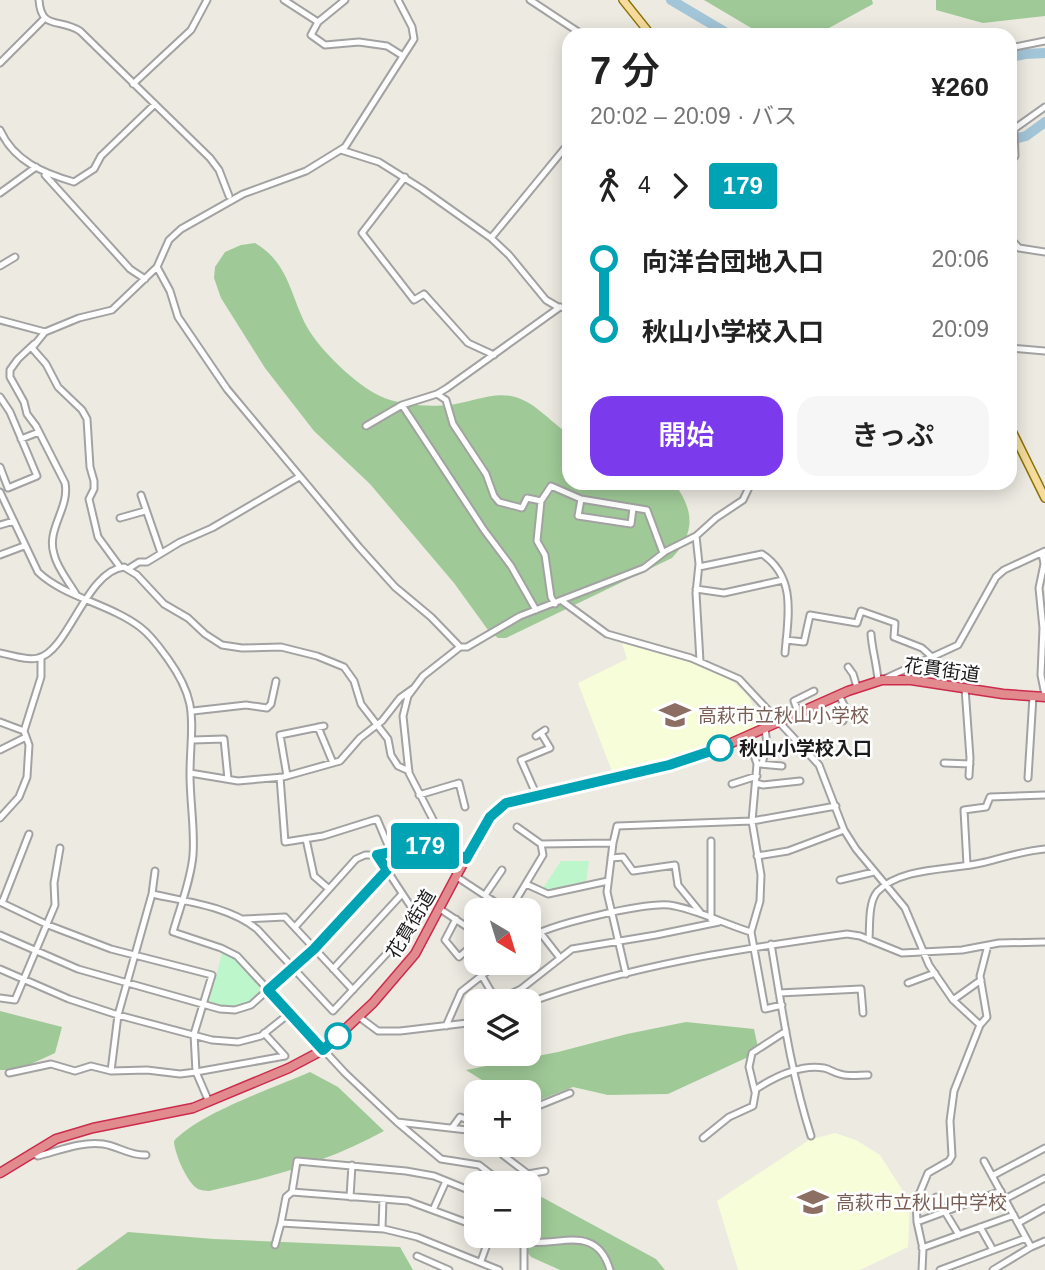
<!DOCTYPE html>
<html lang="ja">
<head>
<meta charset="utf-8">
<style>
  :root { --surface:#fff; --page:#f6f6f6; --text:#222; --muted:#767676; --accent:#7c3aed }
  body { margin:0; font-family:Helvetica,"Noto Sans JP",sans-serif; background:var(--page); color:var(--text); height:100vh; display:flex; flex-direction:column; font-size:26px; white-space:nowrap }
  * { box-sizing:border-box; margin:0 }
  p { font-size:23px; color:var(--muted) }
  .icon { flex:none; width:38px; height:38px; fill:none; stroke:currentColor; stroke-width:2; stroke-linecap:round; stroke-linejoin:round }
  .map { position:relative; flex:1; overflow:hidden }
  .side { position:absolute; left:562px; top:28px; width:455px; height:462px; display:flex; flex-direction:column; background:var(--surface); border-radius:21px; box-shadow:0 4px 18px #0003 }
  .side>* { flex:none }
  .badge { padding:0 14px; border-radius:5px; font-size:24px; line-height:46px }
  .needle { width:46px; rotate:142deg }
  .fabs { position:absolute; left:464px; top:898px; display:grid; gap:14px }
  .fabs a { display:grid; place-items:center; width:77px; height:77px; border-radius:14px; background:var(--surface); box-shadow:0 4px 18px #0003; font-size:35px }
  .map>.badge { position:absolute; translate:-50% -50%; box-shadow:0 0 0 4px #fff }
  .legs { display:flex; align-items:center; gap:10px; height:77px; padding:0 28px; font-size:23px }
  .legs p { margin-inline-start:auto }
  .headline { display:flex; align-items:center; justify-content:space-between; height:119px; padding:0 28px }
  h1 { font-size:38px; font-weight:600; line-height:52px }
  .primary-button { display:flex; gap:14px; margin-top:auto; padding:14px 28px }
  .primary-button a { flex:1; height:80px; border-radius:21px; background:var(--accent); color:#fff; font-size:28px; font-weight:600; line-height:80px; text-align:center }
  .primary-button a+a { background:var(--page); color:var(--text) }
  ul { padding:0 28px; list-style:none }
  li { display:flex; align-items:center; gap:24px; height:70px; font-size:26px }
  li i { display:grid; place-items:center; width:10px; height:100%; margin:0 9px; background:currentColor }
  li i::after { content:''; width:18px; height:18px; margin:-9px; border:5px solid; border-radius:50%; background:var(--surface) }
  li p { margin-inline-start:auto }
  li:first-child i { background:linear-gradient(#0000 50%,currentColor 0) }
  li:last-child i { background:linear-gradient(currentColor 50%,#0000 0) }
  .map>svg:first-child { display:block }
</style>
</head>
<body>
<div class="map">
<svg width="1045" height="1270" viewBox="0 0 1045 1270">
  <rect width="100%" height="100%" fill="#eceae1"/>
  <path fill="#f8fdd9" d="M622 643 704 666 735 683 749 697 753 706 768 724 676 759 613 774 578 683 627 659Z
    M835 1133 856 1140 880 1155 910 1202 908 1247 860 1270H738L717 1201 809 1140Z"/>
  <path fill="#9fca97" d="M704 0H872L873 4 816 35H763Z
    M936 0H1045V16L983 23 936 10Z
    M255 243C289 263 290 295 307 327 319 349 357 386 380 396 399 405 428 407 448 405 469 403 491 392 511 396 535 401 550 422 569 434V483H674C694 510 696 532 672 558L506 638H498L488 630 454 583 370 484 314 431 265 368 221 298 214 278 215 267 225 252 241 245Z
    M0 1011 62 1027 55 1053 18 1070H0Z
    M686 1022 754 1029 759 1052 668 1094 608 1095 573 1087 529 1104 528 1092H501L466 1070 558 1052 627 1034Z
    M310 1072 338 1087 384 1131C330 1161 269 1178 209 1191 206 1191 200 1190 198 1189 187 1183 174 1152 174 1141 199 1113 274 1088 310 1072Z
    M536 1194 656 1259 665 1270H560L531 1257 520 1243V1236H528L529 1199Z
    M128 1232 214 1239 400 1247 413 1270H76Z"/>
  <path fill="#bef6cb" d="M561 861H589L586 882 552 892 543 888Z
    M229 952 268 990C242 1012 241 1009 208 1006L222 953Z"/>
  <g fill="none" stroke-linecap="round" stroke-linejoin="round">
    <path stroke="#a3c5d8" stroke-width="10" d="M671 0 730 35
      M1010 57 1025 54 1045 53
      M1010 140 1026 136 1045 122"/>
    <g stroke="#a2a2a2" stroke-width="9">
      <path id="minor" d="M39 0C41 30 59 18 80 31L210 158 219 170 229 196
        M284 0 318 22
        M345 0 318 22 311 35 325 45 359 42 387 46 403 56
        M530 0 583 35
        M1010 48 1045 41
        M0 63 44 19
        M133 84 191 30 207 0
        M0 130C14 161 43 173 74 182L94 169 101 156 155 104
        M341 150 379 162 422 189 491 238 509 255 546 300 558 307 569 308
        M1010 162 1015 156 1014 129 1045 107
        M45 175 130 269 145 279
        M405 177 362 233 414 300 424 294 468 343 494 355
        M0 193 36 167
        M491 238 569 143
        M1010 238 1019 248 1045 252
        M0 266 15 257
        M157 267 170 291 178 317 227 389 359 547 395 587 431 617 460 647H467L520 616 644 568 666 551 696 536 716 518 743 500 751 483
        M0 320 45 332 79 318 112 310 157 267 169 240 181 229 243 194 306 171 345 147 414 39 412 27 398 0
        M45 332 32 348 46 364 58 387 82 410 87 419 90 467 94 481V489L89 499 98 537 120 567
        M34 344 18 359 10 370V377L24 402 27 414 36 426 65 483C70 508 46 529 54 554 57 568 69 582 76 594
        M1010 348 1045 351
        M437 394 446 400 453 424 486 474 494 496 499 502 522 508 527 498 541 501
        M0 397 10 412 37 476 8 488 0 467
        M402 405 484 530 511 566 536 610
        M366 426 402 405 437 394 447 388 560 307
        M21 439 39 432
        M1010 445 1016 440
        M0 492 38 572C64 597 110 604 140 627 152 636 160 648 168 659 201 705 190 724 190 775 190 802 195 829 193 855 191 880 180 907 173 932L221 948 237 956 345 1073 397 1122 441 1159 479 1165 492 1175 496 1183
        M141 495 161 553
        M581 499 578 516 631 524 633 508
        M120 518 145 511
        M0 525 14 521
        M696 536 699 564 696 593 700 661
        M1042 553 1044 564 1039 588 1043 628 1041 675 1045 695
        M0 555 24 546
        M699 567 762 554C797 577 788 617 785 653
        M128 569 139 562H147L180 542 212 528 299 477
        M696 589 724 593 783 580
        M562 601 607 634 691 658 739 679 819 765 844 830 856 849 905 908 929 965 953 1000 980 1025 954 1091 950 1121 952 1156 949 1161 928 1173 916 1202 917 1222 923 1249 922 1270
        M555 604 551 597 545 555 537 541 541 501 551 486 581 499 647 510 663 553
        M871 634C872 650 877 664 878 681
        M786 640 804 642 810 615 857 623 861 611 895 623 894 637 922 648 932 657
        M460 647 423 676 408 696 403 716 409 773 444 841 454 852 465 859
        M0 653C12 655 26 661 38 658 68 652 86 571 124 567L137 575 164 604 188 618 205 634 222 645 242 648 281 647 317 656 344 667 354 681 361 704 388 739 391 755 398 766 409 771
        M848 667 853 674 857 687
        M882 680 958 645 996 577 1004 570 1045 551
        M965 688 970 758 969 776
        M839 695 845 707 843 721
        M193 711 246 705 267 708 271 704 276 681
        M799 714 794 701 814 691
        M0 722 24 731
        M318 727 333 763
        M536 736 545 730
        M748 737 757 764 752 821 761 875 760 901 751 932
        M193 740 224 739 228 779
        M0 750 26 737
        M944 763 970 764
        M760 764 782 766
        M762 764 767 744 765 729
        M190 773 238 781 249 780 283 777 340 761 360 738 382 721 400 698 414 688
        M287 776 280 735 324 726
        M280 777 285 842 323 836 377 819 390 850
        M1028 778 1033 696
        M756 783 763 785 800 781
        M732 784 757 776
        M419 795 459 783 465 807
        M537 796 521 760 550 748 541 733
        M0 818 19 797 27 777 29 745 24 731 41 677V658
        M517 827 541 844
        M306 839 314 876 329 889
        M711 841V919
        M377 855 444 841
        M757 856 788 851 844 830
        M611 858 623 857 633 871 675 865 678 885 700 912
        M967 865 964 810 986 807 990 797 1045 795
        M155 871 152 894 118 1015 111 1071 147 1070 180 1074 196 1072 209 1102
        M457 877 507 910
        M840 880 874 872
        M526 884 548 894 608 881
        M152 894C187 902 228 906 257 929L333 1011 419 919 377 855H365L356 859 295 927
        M485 895 502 870
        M0 902 48 925 111 949 212 975 194 1034 196 1072 285 1056 264 1033
        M2 903 29 834
        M440 909 476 933
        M510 910 543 855 541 844 613 843
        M243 919 285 917 353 990
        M456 919 445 940 459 957 476 942
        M528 924 539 931 560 958
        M0 935 78 969 220 1009 235 1010 251 1005 314 949 387 870
        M528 939C548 924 644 903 669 905 697 909 724 924 751 932L765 1009 782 1005
        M869 940C870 926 868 903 877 892 900 867 951 870 981 863 1002 858 1023 851 1045 849
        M771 944C782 1009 791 1074 811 1136
        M0 969 69 999 118 1015 212 1040 238 1042 261 1036 290 1013
        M333 969 402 894
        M626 974 607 892 613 843 617 826 752 821 836 806
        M482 976 496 1000
        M908 983 935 973
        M779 993 861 989 863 1013
        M0 998 15 1000 55 905 54 883 60 848
        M953 1000 981 980
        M496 1001 521 989 572 949 656 935 719 922
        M528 1003C630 965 740 949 847 934L860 936 902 953 962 950 999 943 1045 942
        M359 1017 378 1031H400L476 1022
        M980 1025 987 1017 980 976 988 945
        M446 1026 461 992 499 962
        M9 1073 51 1064 75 1071 91 1066 111 1071
        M755 1092 749 1067 752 1053 786 1031
        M528 1110 570 1093
        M397 1122 476 1131
        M452 1128 460 1117 476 1123
        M703 1138 729 1117 753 1106 756 1089C776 1076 800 1064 824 1068 830 1069 834 1073 840 1074 848 1077 859 1075 868 1075
        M497 1144 503 1155 528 1174 545 1171
        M31 1153 38 1156C58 1151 82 1141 103 1144 118 1146 130 1156 146 1155
        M984 1161 1031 1247
        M992 1176 1045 1148
        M292 1192 408 1201 476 1226
        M476 1193 434 1176 406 1171 297 1161 292 1192 286 1197 281 1223 384 1229 417 1237 499 1270
        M350 1197 352 1165
        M936 1197 959 1235
        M1005 1199 1045 1178
        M433 1210 446 1181
        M917 1222 1001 1191
        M1018 1223 1045 1208
        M980 1227 993 1250
        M382 1228 383 1199
        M513 1236C545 1257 594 1215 610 1270
        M524 1242V1270
        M275 1245 281 1223
        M922 1248 1014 1215
        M417 1256 449 1270
        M481 1261 490 1236
        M940 1270 1026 1238
        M993 1270 1031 1247 1045 1241"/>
    </g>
    <g stroke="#8b7207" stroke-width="10">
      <path id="major" d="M623 0 651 35
        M1010 427 1045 498"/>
    </g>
    <g stroke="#cc2c4c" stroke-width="11">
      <path id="highway" d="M0 1173 56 1139 93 1128 193 1108 289 1068 323 1050 373 1003 415 954 476 839 495 812 507 803 669 765 720 748 848 691 882 680H911L1003 694 1045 697"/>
    </g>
    <use href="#minor" stroke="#fff" stroke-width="5"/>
    <use href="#major" stroke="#f6dc9c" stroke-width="7"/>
    <use href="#highway" stroke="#e18b8f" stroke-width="8"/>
  </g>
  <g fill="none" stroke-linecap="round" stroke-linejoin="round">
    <g stroke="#fff" stroke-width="16">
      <path id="line-1" d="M338 1036 323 1050 268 990 314 949 387 870 377 855 444 841 454 852 466 859 490 817 506 803 669 765 720 748"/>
    </g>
    <use href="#line-1" stroke="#00a3b4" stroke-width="10"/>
  </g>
  <defs>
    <g id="school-bare" transform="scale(2.415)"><path d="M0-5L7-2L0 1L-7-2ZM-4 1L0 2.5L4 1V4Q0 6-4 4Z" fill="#8d6e63" stroke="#fff" stroke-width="2.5" paint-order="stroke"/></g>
  </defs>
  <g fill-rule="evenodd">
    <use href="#school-bare" x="675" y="715"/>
    <use href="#school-bare" x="813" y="1202"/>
  </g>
  <g fill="#fff" stroke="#00a3b4" stroke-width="3.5">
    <circle cx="720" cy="748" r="12"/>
    <circle cx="338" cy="1036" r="12"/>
  </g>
  <g text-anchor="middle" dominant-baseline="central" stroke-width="5" stroke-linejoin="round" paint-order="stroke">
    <g font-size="19" fill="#1b1b1b" stroke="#fff">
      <text transform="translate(942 670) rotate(8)">花貫街道</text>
      <text transform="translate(411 924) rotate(-59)">花貫街道</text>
    </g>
    <g font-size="19" fill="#785e54" stroke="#fff" text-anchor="start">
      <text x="698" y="715">高萩市立秋山小学校</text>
      <text x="836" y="1202">高萩市立秋山中学校</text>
    </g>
    <g font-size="19" font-weight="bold" fill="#1b1b1b" stroke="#fff" text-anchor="start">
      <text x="739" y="748">秋山小学校入口</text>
    </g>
  </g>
</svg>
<div class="fabs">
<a><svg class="needle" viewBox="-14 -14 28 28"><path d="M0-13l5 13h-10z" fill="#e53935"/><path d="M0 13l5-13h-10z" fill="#767676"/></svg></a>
<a><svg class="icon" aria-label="layers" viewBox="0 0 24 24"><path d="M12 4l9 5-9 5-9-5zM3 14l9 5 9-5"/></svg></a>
<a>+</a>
<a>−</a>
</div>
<b class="badge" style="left:425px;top:846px;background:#00a3b4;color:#fff">179</b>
<section class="side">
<div class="headline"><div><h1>7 分</h1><p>20:02 – 20:09 · バス</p></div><b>¥260</b></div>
<div class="legs"><svg class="icon" aria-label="walk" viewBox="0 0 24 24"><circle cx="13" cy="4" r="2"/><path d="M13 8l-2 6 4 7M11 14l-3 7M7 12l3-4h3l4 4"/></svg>4<svg class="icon" aria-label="forward" viewBox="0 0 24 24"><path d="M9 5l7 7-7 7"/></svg><b class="badge" style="background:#00a3b4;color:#fff">179</b></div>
<ul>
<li><i style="color:#00a3b4"></i><b>向洋台団地入口</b><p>20:06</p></li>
<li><i style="color:#00a3b4"></i><b>秋山小学校入口</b><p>20:09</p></li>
</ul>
<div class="primary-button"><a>開始</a><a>きっぷ</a></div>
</section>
</div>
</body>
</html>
